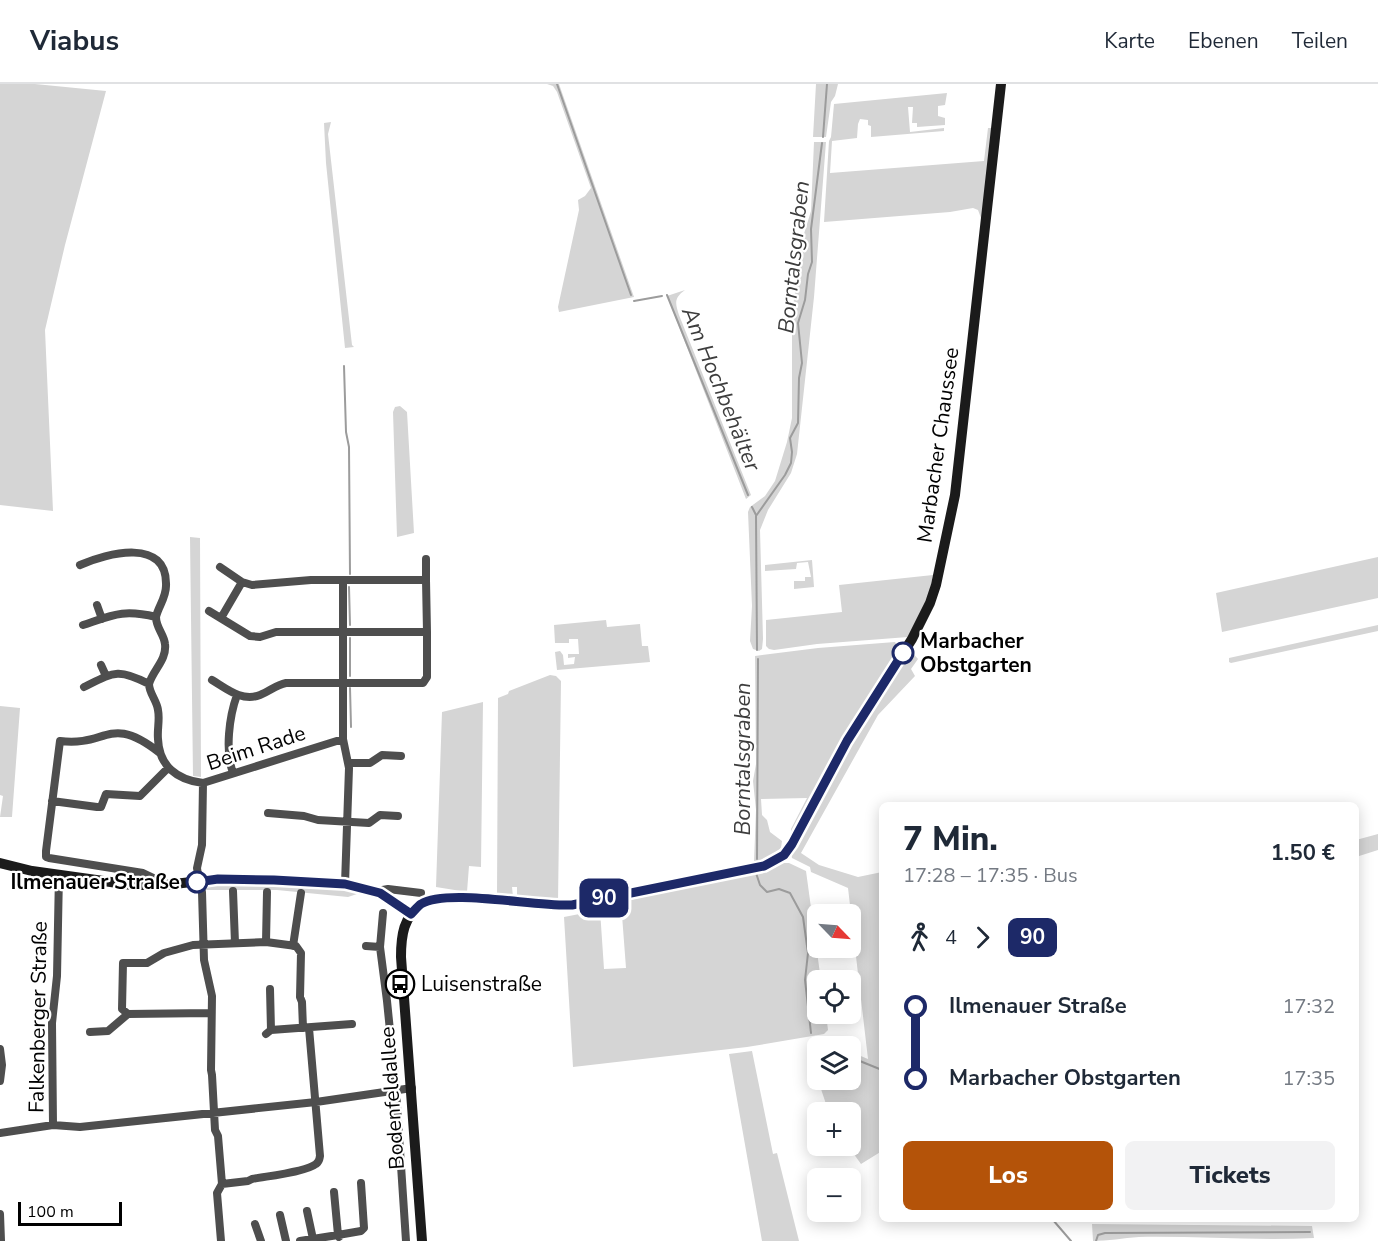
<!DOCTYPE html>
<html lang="de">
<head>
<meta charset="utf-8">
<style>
  :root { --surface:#fff; --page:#f2f2f3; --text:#1f2937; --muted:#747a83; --line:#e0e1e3; --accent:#b45309 }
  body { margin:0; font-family:"Nunito Sans",sans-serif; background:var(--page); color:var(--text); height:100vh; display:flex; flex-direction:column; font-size:22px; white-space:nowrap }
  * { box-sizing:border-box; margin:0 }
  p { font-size:20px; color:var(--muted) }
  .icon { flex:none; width:33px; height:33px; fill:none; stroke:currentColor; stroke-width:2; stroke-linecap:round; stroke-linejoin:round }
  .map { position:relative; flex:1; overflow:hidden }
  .panel { position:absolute; left:879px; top:718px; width:480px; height:420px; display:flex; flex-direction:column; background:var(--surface); border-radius:9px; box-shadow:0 3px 15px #0003 }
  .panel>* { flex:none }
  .badge { padding:0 12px; border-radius:9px; font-size:21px; line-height:39px }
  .needle { width:39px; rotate:115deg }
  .tools { position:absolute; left:807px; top:820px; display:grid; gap:12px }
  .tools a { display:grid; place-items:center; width:54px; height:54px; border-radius:9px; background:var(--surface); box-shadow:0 3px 15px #0003; font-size:30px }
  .scale { position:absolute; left:18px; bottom:15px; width:104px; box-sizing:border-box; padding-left:6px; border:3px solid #000; border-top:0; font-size:16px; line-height:21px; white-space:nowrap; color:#000; -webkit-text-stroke:4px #fff; paint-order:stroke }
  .map>.badge { position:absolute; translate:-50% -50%; box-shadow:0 0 0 3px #fff }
  .legs { display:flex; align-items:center; gap:9px; height:66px; padding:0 24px; font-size:20px }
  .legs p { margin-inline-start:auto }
  .head { display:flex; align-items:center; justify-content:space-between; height:102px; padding:0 24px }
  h1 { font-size:33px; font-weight:800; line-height:45px }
  .cta { display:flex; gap:12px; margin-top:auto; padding:12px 24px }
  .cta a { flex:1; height:69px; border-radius:9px; background:var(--accent); color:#fff; font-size:24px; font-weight:800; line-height:69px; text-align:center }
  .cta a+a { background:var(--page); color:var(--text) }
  ul { padding:0 24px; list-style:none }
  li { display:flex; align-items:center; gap:21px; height:72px; font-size:22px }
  li i { display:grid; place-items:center; width:9px; height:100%; margin:0 8px; background:currentColor }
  li i::after { content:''; width:15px; height:15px; margin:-8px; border:4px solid; border-radius:50%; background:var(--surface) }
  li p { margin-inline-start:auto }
  li:first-child i { background:linear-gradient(#0000 50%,currentColor 0) }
  li:last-child i { background:linear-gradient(currentColor 50%,#0000 0) }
  header { display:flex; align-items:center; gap:36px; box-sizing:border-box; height:84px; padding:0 30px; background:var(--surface); border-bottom:2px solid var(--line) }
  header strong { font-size:28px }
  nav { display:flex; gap:33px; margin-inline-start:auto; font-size:21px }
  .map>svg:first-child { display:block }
</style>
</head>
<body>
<header>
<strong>Viabus</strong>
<nav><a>Karte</a><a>Ebenen</a><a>Teilen</a></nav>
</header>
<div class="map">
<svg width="1378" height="1157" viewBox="0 0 1378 1157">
  <rect width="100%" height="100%" fill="#fff"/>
  <path fill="#d5d5d5" d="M0 0H35L106 7 65 161 45 246 53 427 0 421Z
    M547 0H559L634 213 559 228 558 223 579 126 578 116 585 112 591 104 557 8 553 2Z
    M816 0H838L835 12 831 18 826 53H813Z
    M947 9 945 21 938 22V32L945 34V41L917 43V39H912L913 23H908L910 48 944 44V47L871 53V42L868 41V36L860 35 858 40 857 54 832 57 830 89 984 77 988 44H993L982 134H981L978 126 973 124 950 128 824 138 829 57 831 53 834 20Z
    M331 38 328 50 352 261 354 263 345 264 326 79 324 39Z
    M814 58H826L814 213 797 370 791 389 768 426 760 446 763 555 762 565 759 567 753 565 750 557 752 522 748 428 750 423 765 412 775 397 787 358 792 334V229L803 153 811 127Z
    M685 206C674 214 675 219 679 231L751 411 746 415 667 212Z
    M400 322 407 328 414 449 397 453 393 328 395 323Z
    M190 453 200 454 201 693 193 692Z
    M1378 473V514L1222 548 1216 509Z
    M812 476 814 503 794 505V497H805V493H811L808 478 797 479 796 485 765 487V481Z
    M933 491 929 510 908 553 817 560 774 566 769 565 766 562V536L842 528 839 501Z
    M606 536 607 543 640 540 642 562H648L650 578 557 586 555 568 560 567 563 571 564 581 574 580 575 573 568 574V570H579L578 555H569V559H555L554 541Z
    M1378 541V547L1231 579 1229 578V574Z
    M895 558 897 561 902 560 791 754V745L807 714 761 715 762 731 767 736 770 748 782 757 781 764C772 771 765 776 754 778L756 726 753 697 756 680 755 572 818 564Z
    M910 566 918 575 911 585 915 592 878 631 801 769 819 781 858 793 882 788V1067L861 1080 848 1062H850V1029H829L818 996H850L851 968 868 975 848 804 811 788 810 783 792 774 791 770 851 659Z
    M550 591 556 592 561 597 558 818 517 814V803H512L513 813 497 811 498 614 508 610 509 607Z
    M483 618 481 783 469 782 467 808 436 803 442 628Z
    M0 622 20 624 12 733H0L3 712 0 711Z
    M1378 750V766L1356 773V756Z
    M782 779H789L806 787 821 897H818V930H826L828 946 824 950 747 963 573 983 564 833 600 826 604 885 626 884 621 818 742 791 768 787Z
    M239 799 357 805 360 809 348 813 277 806H202L201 801Z
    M752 967 773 1070 777 1069 799 1157H762L729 970Z
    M1092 1140 1312 1142 1314 1154C1256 1157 1197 1152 1139 1153 1123 1154 1108 1157 1093 1157Z"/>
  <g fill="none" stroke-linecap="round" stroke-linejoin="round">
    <path stroke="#9c9c9c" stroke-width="2" d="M557 0 631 211
      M823 53 827 0
      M667 211 748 411
      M634 217 662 212
      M344 282 346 348 349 363 350 490
      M752 423 756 431
      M349 503 350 541
      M350 554V592
      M757 566 756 432 785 391 791 379 792 368 790 354 798 339 799 294 802 279 798 239 805 216 808 190 812 178 811 145 822 59
      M350 604 351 643
      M757 775 758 575
      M756 789 760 801 767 808 779 805 790 809 803 833 808 869 805 896 811 949
      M824 961 828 963
      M850 973 882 986
      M1053 1136 1071 1157
      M1096 1157 1098 1151 1105 1149 1310 1148"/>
    <path stroke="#4e4e4e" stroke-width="8" d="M80 481C107 469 168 453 166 502 166 514 158 523 156 533
      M220 483 242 498 252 501 311 496H426V475
      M343 496V655L349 684 345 800
      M97 521 102 535
      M209 527 250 552 260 553 276 548H427L426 496
      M221 534 242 498
      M83 541C113 531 123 525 156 533 156 544 164 550 165 560 167 576 153 586 149 600
      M101 581 106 592
      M212 596C227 605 242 618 260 611 270 607 276 601 286 599H423L427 593V548
      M84 603C114 588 118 584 149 600 149 609 157 617 158 626 160 636 157 645 158 655 159 682 177 696 203 699L343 655
      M160 669C109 629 108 663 60 657L46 767V773L49 774 143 789 162 798
      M349 679H370L382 671 401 672
      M233 689C225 667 229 633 237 611
      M52 717 97 723H101L106 710 140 712 168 684
      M268 729 304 732 318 736 369 739 380 731 398 732
      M199 797 197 784 202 761 203 699
      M233 807 235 859
      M377 807 388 805 421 809
      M202 808 204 876 212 912 211 986 212 991 215 1046 218 1052 222 1100 217 1109 221 1157
      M383 829 380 863 387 917 396 1006 406 1157
      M266 858 267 808
      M293 862 301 809
      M366 862 380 863
      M270 905 271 946
      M211 929 128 930 122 925 123 879H147L164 869 193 861 266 858 296 862 301 869 300 913 302 918 303 944
      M90 948 108 947 128 930
      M266 950 271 946 352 940
      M0 965 2 981 0 997
      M53 1041 52 939 57 892 59 790
      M0 1049 53 1041 80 1043 316 1018 412 1004
      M222 1100 248 1097 252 1095C267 1092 306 1088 316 1080 320 1077 319 1076 320 1072L309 944
      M334 1108 338 1151 361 1147 364 1144 361 1099
      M307 1127 313 1155
      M0 1130 1 1157
      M280 1131 286 1157
      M255 1140 261 1157
      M300 1157 338 1151 339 1153"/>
    <path stroke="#1b1b1b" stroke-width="10" d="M0 779 32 787 132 801H165L218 795 274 796 345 800 380 809 411 830
      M422 1157 401 873C401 853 403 831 423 820 452 804 534 823 571 821L764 782C776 776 784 771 792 761L847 657 912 555 930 519 936 501 955 411 1001 0"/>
  </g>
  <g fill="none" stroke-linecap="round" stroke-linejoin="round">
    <g stroke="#fff" stroke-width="14">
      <path id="line-1" d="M197 798 218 795 274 796 345 800 380 809 411 830C414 827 418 822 421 820 448 804 536 823 572 821L764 782 784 771 792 760 847 657 903 569"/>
    </g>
    <use href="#line-1" stroke="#1d2968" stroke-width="9"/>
  </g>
  <defs>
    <g id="bus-ring" transform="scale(1.5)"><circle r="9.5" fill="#fff" stroke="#000" stroke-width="1.5"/><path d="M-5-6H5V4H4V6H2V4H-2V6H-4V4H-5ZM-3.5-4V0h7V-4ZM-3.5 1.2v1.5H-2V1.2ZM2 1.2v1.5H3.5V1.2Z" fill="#000"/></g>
  </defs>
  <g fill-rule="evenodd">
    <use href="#bus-ring" x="400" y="900"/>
  </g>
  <g fill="#fff" stroke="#1d2968" stroke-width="3">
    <circle cx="903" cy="569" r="10"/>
    <circle cx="197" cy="798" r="10"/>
  </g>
  <g text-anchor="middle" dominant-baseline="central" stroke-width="4.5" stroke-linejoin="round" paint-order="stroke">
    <g font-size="21" fill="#000" stroke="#fff">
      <text transform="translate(938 361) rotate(-82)">Marbacher Chaussee</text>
      <text transform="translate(256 664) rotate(-18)">Beim Rade</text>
      <text transform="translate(38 933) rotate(-89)">Falkenberger Straße</text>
      <text transform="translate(392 1014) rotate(-94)">Bodenfeldallee</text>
    </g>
    <g font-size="21" font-weight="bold" fill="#000" stroke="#fff" text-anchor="start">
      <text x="920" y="557">Marbacher<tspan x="920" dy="24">Obstgarten</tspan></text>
      <text x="180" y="798" text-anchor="end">Ilmenauer Straße</text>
    </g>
    <g font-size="21" fill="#000" stroke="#fff" text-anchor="start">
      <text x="421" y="900">Luisenstraße</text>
    </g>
    <g font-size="22" font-style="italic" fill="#3d3d3d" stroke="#fff">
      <text transform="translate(794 173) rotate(-84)">Borntalsgraben</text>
      <text transform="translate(721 305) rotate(68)">Am Hochbehälter</text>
      <text transform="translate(743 675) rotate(-90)">Borntalsgraben</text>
    </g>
  </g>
</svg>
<div class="tools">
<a><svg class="needle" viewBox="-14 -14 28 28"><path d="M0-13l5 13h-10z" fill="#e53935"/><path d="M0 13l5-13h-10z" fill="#747a83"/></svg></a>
<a><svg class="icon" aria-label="locate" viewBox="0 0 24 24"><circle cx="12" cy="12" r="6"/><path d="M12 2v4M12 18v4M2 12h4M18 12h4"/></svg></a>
<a><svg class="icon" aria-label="layers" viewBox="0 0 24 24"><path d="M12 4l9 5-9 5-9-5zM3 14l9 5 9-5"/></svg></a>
<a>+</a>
<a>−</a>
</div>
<div class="scale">100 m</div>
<b class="badge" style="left:604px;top:814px;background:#1d2968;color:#fff">90</b>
<section class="panel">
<div class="head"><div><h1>7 Min.</h1><p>17:28 – 17:35 · Bus</p></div><b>1.50 €</b></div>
<div class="legs"><svg class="icon" aria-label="walk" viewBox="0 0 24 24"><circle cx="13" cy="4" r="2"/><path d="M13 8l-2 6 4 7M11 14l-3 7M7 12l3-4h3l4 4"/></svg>4<svg class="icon" aria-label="forward" viewBox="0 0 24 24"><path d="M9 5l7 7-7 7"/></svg><b class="badge" style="background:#1d2968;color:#fff">90</b></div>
<ul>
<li><i style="color:#1d2968"></i><b>Ilmenauer Straße</b><p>17:32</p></li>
<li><i style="color:#1d2968"></i><b>Marbacher Obstgarten</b><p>17:35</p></li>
</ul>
<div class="cta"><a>Los</a><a>Tickets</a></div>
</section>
</div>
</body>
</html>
